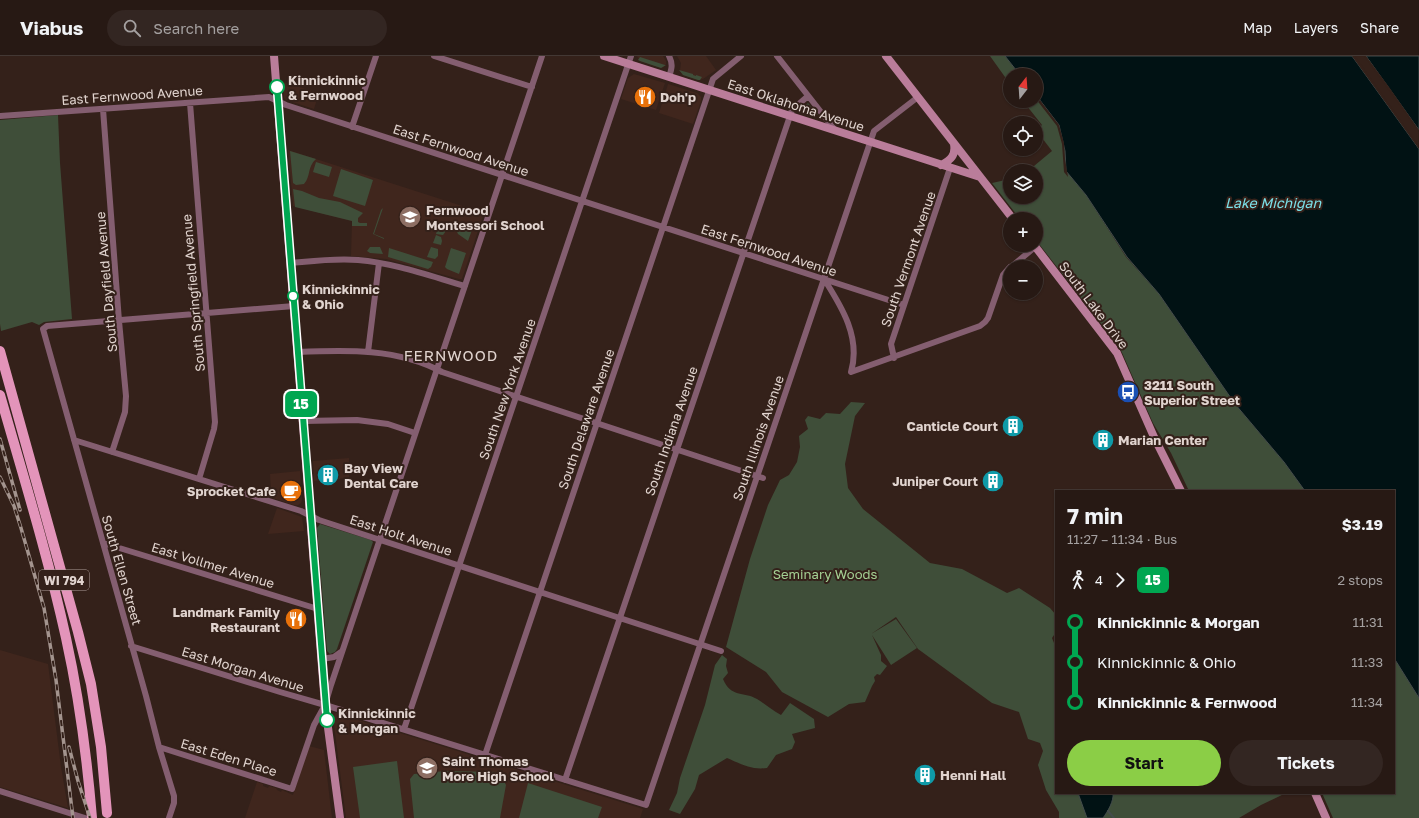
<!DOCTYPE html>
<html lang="en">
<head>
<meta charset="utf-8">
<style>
  :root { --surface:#271914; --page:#332622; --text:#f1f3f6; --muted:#a4a0a0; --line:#433834; --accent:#8bce46 }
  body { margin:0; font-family:"Golos Text",sans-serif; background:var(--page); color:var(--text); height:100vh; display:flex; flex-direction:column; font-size:15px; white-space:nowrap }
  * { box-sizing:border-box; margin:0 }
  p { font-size:13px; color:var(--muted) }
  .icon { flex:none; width:22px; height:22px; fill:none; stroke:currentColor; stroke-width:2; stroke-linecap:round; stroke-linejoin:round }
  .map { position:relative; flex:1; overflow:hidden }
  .drawer { position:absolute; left:1055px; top:434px; width:340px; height:304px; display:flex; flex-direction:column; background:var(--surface); border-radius:0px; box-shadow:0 1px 3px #0004,0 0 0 1px var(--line) }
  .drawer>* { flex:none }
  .badge { padding:0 8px; border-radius:6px; font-size:14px; line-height:26px }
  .needle { width:26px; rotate:17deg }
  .controls { position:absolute; left:1003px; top:12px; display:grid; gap:8px }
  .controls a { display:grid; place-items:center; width:40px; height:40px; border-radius:50%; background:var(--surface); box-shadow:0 1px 3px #0004,0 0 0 1px var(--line); font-size:20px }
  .map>.badge { position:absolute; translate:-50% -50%; box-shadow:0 0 0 2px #fff }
  .legs { display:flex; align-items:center; gap:6px; height:44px; padding:0 12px; font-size:13px }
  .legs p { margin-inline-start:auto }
  .head { display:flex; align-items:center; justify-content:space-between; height:68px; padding:0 12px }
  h1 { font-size:22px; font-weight:700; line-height:30px }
  .cta { display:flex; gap:8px; margin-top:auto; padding:8px 12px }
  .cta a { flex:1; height:46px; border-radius:24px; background:var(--accent); color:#111; font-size:16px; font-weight:700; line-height:46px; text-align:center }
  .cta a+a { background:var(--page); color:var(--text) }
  ul { padding:0 12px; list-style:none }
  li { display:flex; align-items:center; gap:14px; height:40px; font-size:15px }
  li i { display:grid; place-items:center; width:6px; height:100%; margin:0 5px; background:currentColor }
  li i::after { content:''; width:10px; height:10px; margin:-5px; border:3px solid; border-radius:50%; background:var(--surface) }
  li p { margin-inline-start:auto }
  li:first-child i { background:linear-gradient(#0000 50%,currentColor 0) }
  li:last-child i { background:linear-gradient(currentColor 50%,#0000 0) }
  header { display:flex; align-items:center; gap:24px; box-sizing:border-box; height:56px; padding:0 20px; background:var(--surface); border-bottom:1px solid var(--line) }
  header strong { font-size:19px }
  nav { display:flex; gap:22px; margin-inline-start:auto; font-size:14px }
  .search { width:280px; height:36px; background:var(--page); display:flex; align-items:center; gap:10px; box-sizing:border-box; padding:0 14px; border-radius:22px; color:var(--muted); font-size:15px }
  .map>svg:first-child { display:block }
</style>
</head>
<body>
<header>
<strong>Viabus</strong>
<div class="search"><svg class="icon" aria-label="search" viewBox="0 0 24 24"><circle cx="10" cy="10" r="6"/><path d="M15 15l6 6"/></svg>Search here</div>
<nav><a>Map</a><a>Layers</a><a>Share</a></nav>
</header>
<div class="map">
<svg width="1419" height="762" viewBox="0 0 1419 762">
  <rect width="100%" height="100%" fill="#34211a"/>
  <path fill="#40261d" d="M637 0H663L666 5V8L664 11 661 12 640 5Z
    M677 0H706L716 14 703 23 698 24 683 19 680 15 681 7Z
    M634 18 665 27 656 54 621 43 628 22Z
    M283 26 319 37 314 53 286 44 284 42Z
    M668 28 697 37 701 41V45L693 68 659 57Z
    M288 94 484 157 462 223H459L386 203 351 200 352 165 293 150Z
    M349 402V422L314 425 313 405Z
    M300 415 302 444 301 447 298 449H294L270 441 271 436 270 418Z
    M277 452 302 461 304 475 268 478Z
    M0 594 48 608 61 711 68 752 0 731Z
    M336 657 643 753 640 762H346L333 661Z
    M309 690 324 694 332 762H245L257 726 263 728V730L268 732 269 730 276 732 277 734 281 736 282 734 293 739Z"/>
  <path fill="#3f4e39" d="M990 0H1005L1020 19H1010V28Z
    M640 1 665 9H666L661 12 640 5 638 4Z
    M679 14 693 18V19L696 20V19L702 21 700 24H698L683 19Z
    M1036 39 1059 69 1065 95 1066 115 1086 139 1126 201 1159 238 1235 348 1284 406 1305 435H1189L1171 397 1153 367 1120 292 1036 184V163H1020L992 127 1010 123V141H1036V115H1028L1052 95 1036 74 1042 69 1023 45H1036Z
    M808 47 818 59 800 54Z
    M58 59 60 107 72 263 44 266 39 269 32 266 1 275 0 268V64Z
    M290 95 316 103C307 111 311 120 304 128L296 129 293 127Z
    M316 106 332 111 329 121 313 116Z
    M341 113 373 124 365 150 333 140Z
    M293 133 302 135 319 142 340 146 363 157 358 162V166L360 167H367V170H352V165L295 151Z
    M383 152 374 178 384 182V183L373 178 381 154Z
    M439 168 446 171V175L443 179 436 178Z
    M454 169 472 174 468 185 458 178Z
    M436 179 441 181 442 185 441 189 433 187Z
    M370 191H380L383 198 370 197 367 195Z
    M431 191 438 193V200L435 203 427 201Z
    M389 192 433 206 431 211 428 213 388 201Z
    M451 192 466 197 459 218 447 213 445 211Z
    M851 346 865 347 855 360 845 408 848 432 863 453 930 507 962 513 1007 537 1019 532 1050 552 1056 559V576L1052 582 1056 592V737H1286L1261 749 1239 762H1059V756L1046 734 1038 709 1043 695 1040 687 1028 683 1019 656 992 647 918 593 896 561 871 578 896 563 917 592 891 609 872 579 881 599V605L887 610 880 619 877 618 874 621 875 625 872 630 865 646 849 648 828 661 782 636 766 616 726 591 750 503 768 449 780 424 789 419 797 406 800 391 799 380 808 373 805 364 808 360 820 363 826 357 840 358Z
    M320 468 371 484 373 486 337 593 335 596 330 598 327 595 317 472Z
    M722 599 727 603 726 610 728 617 723 623C731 642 743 635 757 643 765 648 772 654 781 659L790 647 814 663 815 672 792 678 795 686 792 693 776 699 767 712C751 714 741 708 727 702L699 719 695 733 680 758 669 754 677 737 680 722 705 649 715 609Z
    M1394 602 1419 642V762H1333L1322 737H1394Z
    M397 705 404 762H360L353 711Z
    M445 715 499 716 506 729 500 762H414L410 723 414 718Z
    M528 727 602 751 598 762H519Z"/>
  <path fill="#011214" stroke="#444c4c" d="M1005 0H1352L1419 93V642L1394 602V435H1305L1284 406 1235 348 1159 238 1127 201 1086 139 1066 115 1065 95 1059 69 1036 39V19H1020Z
    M1366 0H1419V74Z
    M1078 737H1113C1114 745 1108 755 1103 762H1087Z"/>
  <path fill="#34211a" d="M1352 0H1355L1419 90V93Z
    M1364 0H1366L1389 31 1419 74V76Z
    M1036 39 1059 69 1064 87 1065 103 1068 121 1064 116 1062 88 1057 70 1036 43Z"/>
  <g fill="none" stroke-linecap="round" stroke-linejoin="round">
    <path stroke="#444c4c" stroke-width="2" d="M1108 755 1114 762"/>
    <path stroke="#845e70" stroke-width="6" d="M434 0 532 31
      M669 0C673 8 672 12 669 21
      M777 0 835 74
      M190 47 215 366 214 373 199 423
      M103 53 119 265 126 340 125 356 112 396
      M0 60 269 41 286 49 904 249
      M352 71 376 0
      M291 207C313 205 335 202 358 204 394 207 430 220 465 230
      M1011 211 1035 191
      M824 223C842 251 861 282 851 316L980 270 985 266 988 262 1003 219 1010 211
      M298 296C346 294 398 292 442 316L763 422
      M368 296 379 207
      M894 302 891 288 950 112
      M303 365 357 364 388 368 415 377
      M74 384 301 455 319 464 721 595
      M103 487 318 553
      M131 590 280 636 325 649 646 749 874 75 918 41
      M322 603 334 601 341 596
      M404 673 631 0
      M159 691 292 733 314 669 325 649 331 629 542 0
      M485 699 713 23 741 0
      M565 724 790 60 792 54 808 40
      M0 735 85 762
      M169 762 174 747V740L159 691 146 640 43 273 47 270 294 250"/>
    <path stroke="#ba7d9a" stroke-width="8" d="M274 0 325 649 340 762
      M604 0 980 121
      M886 0 1013 163
      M941 109C951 104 956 99 954 88
      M1034 189 1117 297 1154 381 1181 435
      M1315 737 1326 762"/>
    <path stroke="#e394ba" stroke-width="10" d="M0 295 78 576 91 628 101 691 107 757
      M0 339C23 419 48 500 66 582 79 641 87 701 92 762"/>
    <g stroke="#a3948e" stroke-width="3.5">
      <path id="rail" d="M0 383 20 454
        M0 421 14 450 21 472 44 552 56 624 73 762
        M69 691 78 725 90 762"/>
    </g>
    <use href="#rail" stroke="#34211a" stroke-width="2" stroke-dasharray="6" stroke-linecap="butt"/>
  </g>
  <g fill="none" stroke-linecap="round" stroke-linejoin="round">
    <g stroke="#fff" stroke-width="9">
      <path id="line-1" d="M277 31 327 664"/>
    </g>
    <use href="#line-1" stroke="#00a651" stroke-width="6"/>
  </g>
  <defs>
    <g id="restaurant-disc" transform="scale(1.15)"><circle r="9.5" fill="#e8710a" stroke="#34211a"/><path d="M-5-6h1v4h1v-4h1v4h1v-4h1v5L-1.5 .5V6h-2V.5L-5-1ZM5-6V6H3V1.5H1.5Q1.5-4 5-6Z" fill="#fff"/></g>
    <g id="school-disc" transform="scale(1.15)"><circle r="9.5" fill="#8d6e63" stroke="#34211a"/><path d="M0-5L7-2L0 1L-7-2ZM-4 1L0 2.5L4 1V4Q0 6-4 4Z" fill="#fff"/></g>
    <g id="bus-disc" transform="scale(1.15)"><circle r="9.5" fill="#1a4fb4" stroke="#34211a"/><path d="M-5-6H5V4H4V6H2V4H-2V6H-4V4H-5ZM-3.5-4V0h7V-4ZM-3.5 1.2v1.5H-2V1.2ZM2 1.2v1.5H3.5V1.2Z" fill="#fff"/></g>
    <g id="building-disc" transform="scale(1.15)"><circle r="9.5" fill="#0f9aa8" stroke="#34211a"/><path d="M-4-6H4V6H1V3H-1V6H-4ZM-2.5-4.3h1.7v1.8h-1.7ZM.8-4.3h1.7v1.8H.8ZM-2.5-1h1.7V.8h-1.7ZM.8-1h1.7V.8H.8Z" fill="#fff"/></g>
    <g id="cafe-disc" transform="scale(1.15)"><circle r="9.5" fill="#e8710a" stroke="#34211a"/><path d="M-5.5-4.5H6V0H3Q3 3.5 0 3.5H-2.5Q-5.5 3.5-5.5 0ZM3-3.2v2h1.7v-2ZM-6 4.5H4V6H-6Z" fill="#fff"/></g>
  </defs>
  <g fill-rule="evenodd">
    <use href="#restaurant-disc" x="645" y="41"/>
    <use href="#school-disc" x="410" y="161"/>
    <use href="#bus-disc" x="1128" y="336"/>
    <use href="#building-disc" x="1013" y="370"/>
    <use href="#building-disc" x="1103" y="384"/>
    <use href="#building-disc" x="328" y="419"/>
    <use href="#building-disc" x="993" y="425"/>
    <use href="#cafe-disc" x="291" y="435"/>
    <use href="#restaurant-disc" x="296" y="563"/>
    <use href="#school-disc" x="427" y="712"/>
    <use href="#building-disc" x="925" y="719"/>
  </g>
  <g fill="#fff" stroke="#00a651" stroke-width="2">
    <circle cx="277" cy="31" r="7"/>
    <circle cx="293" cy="240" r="5"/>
    <circle cx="327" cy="664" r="7"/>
  </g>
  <g text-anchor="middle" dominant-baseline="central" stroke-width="4" stroke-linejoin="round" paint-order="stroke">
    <rect fill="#34211a" stroke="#ad9e99" stroke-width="1" x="39" y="514" width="50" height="20" rx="3"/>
    <g font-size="12" font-weight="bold" fill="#e1d4cf">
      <text x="64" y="524">WI 794</text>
    </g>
    <g font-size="13" font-weight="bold" fill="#e1d4cf" stroke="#34211a" text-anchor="start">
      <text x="288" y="24">Kinnickinnic<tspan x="288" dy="15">&amp; Fernwood</tspan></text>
      <text x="302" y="233">Kinnickinnic<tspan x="302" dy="15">&amp; Ohio</tspan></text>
      <text x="338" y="657">Kinnickinnic<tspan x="338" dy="15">&amp; Morgan</tspan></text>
    </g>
    <g font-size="13" fill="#e1d4cf" stroke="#34211a">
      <text transform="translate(132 39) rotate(-4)">East Fernwood Avenue</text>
      <text transform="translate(796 49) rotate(18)">East Oklahoma Avenue</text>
      <text transform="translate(461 94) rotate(18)">East Fernwood Avenue</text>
      <text transform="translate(769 194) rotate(18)">East Fernwood Avenue</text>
      <text transform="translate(908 203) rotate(-71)">South Vermont Avenue</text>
      <text transform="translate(106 226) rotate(-95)">South Dayfield Avenue</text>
      <text transform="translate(193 237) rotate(-95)">South Springfield Avenue</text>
      <text transform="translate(1094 249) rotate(53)">South Lake Drive</text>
      <text transform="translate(507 333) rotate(-71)">South New York Avenue</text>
      <text transform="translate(586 363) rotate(-71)">South Delaware Avenue</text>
      <text transform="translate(671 375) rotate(-71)">South Indiana Avenue</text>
      <text transform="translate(758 382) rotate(-71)">South Illinois Avenue</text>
      <text transform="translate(401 479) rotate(18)">East Holt Avenue</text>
      <text transform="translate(213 509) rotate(17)">East Vollmer Avenue</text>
      <text transform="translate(122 514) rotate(74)">South Ellen Street</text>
      <text transform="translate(243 613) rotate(17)">East Morgan Avenue</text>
      <text transform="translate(229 701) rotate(17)">East Eden Place</text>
    </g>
    <g font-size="13" font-weight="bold" fill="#e1d4cf" stroke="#34211a" text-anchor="start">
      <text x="660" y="41">Doh'p</text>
      <text x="426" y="154">Fernwood<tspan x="426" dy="15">Montessori School</tspan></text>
      <text x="1144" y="329">3211 South<tspan x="1144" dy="15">Superior Street</tspan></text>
      <text x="998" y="370" text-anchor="end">Canticle Court</text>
      <text x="1118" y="384">Marian Center</text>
      <text x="344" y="412">Bay View<tspan x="344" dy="15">Dental Care</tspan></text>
      <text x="978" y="425" text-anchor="end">Juniper Court</text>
      <text x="276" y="435" text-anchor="end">Sprocket Cafe</text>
      <text x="280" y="556" text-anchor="end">Landmark Family<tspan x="280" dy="15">Restaurant</tspan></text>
      <text x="442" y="705">Saint Thomas<tspan x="442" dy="15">More High School</tspan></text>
      <text x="940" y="719">Henni Hall</text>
    </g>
    <g font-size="13" fill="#a4d093" stroke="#34211a">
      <text x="825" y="518">Seminary Woods</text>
    </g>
    <g font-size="14" font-style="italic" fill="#7be0e8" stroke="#34211a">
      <text x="1273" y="146">Lake Michigan</text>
    </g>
    <g font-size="15" letter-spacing="1" fill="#e1d4cf" stroke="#34211a">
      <text x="451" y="299">FERNWOOD</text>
    </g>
  </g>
</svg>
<div class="controls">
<a><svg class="needle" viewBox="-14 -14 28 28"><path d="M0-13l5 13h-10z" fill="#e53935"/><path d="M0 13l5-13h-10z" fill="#a4a0a0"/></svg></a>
<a><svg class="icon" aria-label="locate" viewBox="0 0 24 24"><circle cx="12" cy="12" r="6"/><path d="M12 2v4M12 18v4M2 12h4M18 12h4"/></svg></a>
<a><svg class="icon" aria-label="layers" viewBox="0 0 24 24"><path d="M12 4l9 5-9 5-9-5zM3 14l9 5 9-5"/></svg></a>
<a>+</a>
<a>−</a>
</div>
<b class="badge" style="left:301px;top:348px;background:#00a651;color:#fff">15</b>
<section class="drawer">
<div class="head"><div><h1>7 min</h1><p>11:27 – 11:34 · Bus</p></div><b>$3.19</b></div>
<div class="legs"><svg class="icon" aria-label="walk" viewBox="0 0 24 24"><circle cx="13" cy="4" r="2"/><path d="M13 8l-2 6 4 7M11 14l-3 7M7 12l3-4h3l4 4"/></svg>4<svg class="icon" aria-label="forward" viewBox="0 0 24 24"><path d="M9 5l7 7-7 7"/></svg><b class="badge" style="background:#00a651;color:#fff">15</b><p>2 stops</p></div>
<ul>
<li><i style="color:#00a651"></i><b>Kinnickinnic &amp; Morgan</b><p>11:31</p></li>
<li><i style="color:#00a651"></i><span>Kinnickinnic &amp; Ohio</span><p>11:33</p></li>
<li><i style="color:#00a651"></i><b>Kinnickinnic &amp; Fernwood</b><p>11:34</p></li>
</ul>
<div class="cta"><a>Start</a><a>Tickets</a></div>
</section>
</div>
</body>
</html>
